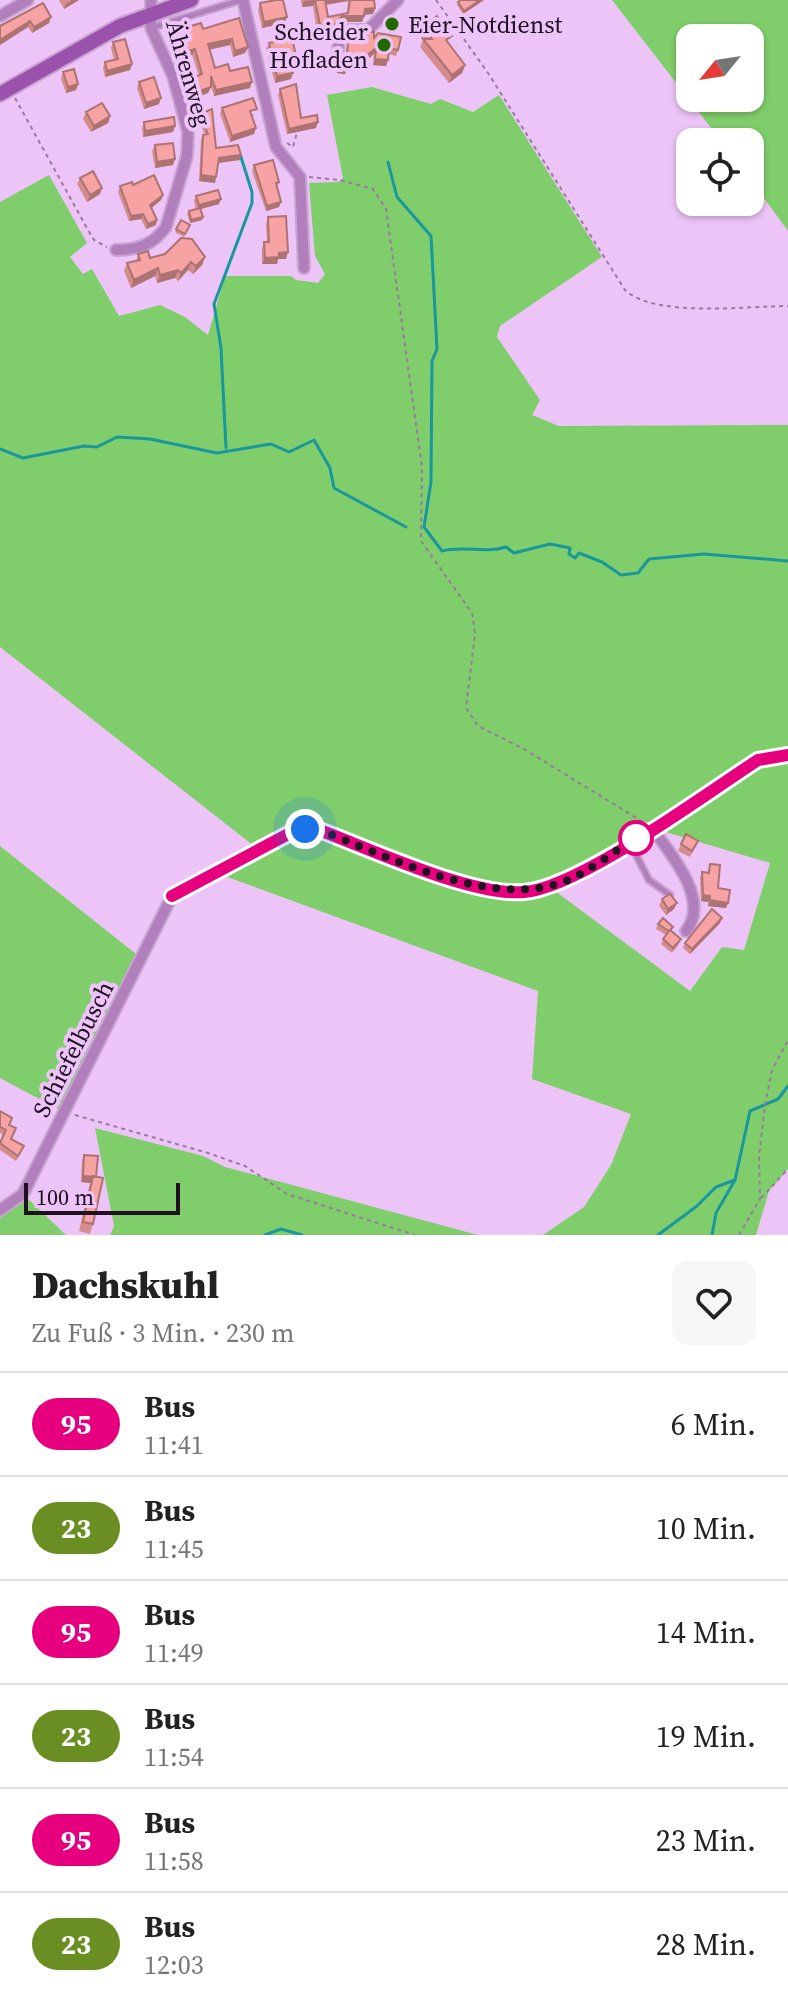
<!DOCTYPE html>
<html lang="de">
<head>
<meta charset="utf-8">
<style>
  :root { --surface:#fff; --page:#f6f6f6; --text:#222; --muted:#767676; --line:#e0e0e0 }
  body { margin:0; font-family:"Source Serif 4",serif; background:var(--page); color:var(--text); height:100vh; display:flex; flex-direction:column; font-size:30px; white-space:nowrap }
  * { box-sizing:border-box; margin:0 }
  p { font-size:26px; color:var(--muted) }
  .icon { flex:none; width:44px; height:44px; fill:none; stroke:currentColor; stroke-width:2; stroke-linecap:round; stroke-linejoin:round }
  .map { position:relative; height:1235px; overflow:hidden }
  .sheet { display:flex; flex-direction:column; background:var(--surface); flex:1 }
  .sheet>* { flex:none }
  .badge { padding:0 16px; border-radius:26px; font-size:28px; line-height:52px }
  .needle { width:52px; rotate:240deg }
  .fabs { position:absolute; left:676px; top:24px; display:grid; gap:16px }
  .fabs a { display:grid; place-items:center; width:88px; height:88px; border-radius:16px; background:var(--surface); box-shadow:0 2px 6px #0004; font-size:40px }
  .scale { position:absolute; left:24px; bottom:20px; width:156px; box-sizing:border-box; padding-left:8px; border:4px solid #1f1022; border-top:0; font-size:22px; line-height:28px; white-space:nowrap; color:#1f1022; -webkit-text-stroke:6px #edc4f7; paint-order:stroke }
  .you { position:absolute; width:40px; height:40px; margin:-20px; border:6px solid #fff; border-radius:50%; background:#1a73e8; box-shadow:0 0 0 12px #1a73e833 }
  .map>.badge { position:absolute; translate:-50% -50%; box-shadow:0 0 0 4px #fff }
  .round { display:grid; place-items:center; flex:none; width:84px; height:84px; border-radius:16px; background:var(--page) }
  .overview { display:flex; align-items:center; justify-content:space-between; height:136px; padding:0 32px }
  h1 { font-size:38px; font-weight:800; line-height:60px }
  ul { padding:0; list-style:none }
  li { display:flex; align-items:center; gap:24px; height:104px; padding:0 32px; border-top:2px solid var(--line) }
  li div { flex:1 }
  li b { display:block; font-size:30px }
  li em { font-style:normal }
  li .badge { min-width:88px; font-weight:700; text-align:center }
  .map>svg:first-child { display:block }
</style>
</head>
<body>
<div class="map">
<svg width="788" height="1235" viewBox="0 0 788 1235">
  <rect width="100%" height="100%" fill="#edc4f7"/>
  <path fill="#80ce6b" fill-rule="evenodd" d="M612 0H788V231L750 179V142H722ZM690 38H750V98H690Z
    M372 87 431 104 440 99 473 112 499 95 602 257 500 326 497 337 540 400 532 415 559 426 788 425V749L758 754 652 822H637V831L566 875 526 887 481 884 307 819 254 846 0 647V202L49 175 87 243 70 257 83 274 92 269 119 316 160 305 185 317 208 335 225 276H291L296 280 318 283 325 274 315 256 309 183 338 182 343 178 327 95Z
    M788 761V1169L769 1191 756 1235H543L584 1207 611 1165 631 1114 532 1079 538 991 222 875 299 836 317 835 481 895 525 898 555 891 690 991 722 947 744 950 770 863 659 830 762 765Z
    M0 846 136 954 58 1109 0 1078Z
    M95 1128 203 1156 225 1167 478 1235H110L114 1226Z
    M27 1198 66 1235H0V1218Z"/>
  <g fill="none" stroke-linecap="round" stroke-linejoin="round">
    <path stroke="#19979d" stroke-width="3" d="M388 162 397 197 431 236 437 349 432 361 431 482 424 527 442 551
      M226 448 221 348 214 304 252 203V192L240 154
      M0 449 23 458 84 446 97 447 117 437 150 439 217 453 271 444 289 452 314 440 330 468 334 488 406 527
      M442 551C464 545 485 554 506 547L514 553 550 544 570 548 569 554 575 558 579 553 602 562 621 575 638 573 649 559 704 554 788 561
      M265 1235 281 1229 302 1235
      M658 1235 697 1206 716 1187 735 1180 750 1111 778 1099 788 1086
      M712 1235 716 1213 735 1180"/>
    <g stroke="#c8a4d1" stroke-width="9">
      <path id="service" d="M151 28 241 0
        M630 843 649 880 670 895"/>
    </g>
    <g stroke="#c8a4d1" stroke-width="14">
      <path id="minor" d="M243 0 276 147 300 177 304 268
        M0 16 28 0
        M337 55 341 30H368L398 0
        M116 250C137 250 153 245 166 227L187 156 188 132 173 76 151 28V0
        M652 828C670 853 711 900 686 931
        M0 1210 23 1194 172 896 294 831 314 828C366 847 472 896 524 892 579 888 707 793 758 760L788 755"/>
    </g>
    <g stroke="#c8a4d1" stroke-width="18">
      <path id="secondary" d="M0 94 120 26 191 0"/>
    </g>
    <path stroke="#987aa0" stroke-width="2" stroke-dasharray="4 4" stroke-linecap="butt" d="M436 0 488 73 625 290C655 318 746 306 788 306
      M15 98 88 230 94 240 107 247
      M287 143 293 147 297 132
      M309 177 340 180 373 189 386 209 422 467 421 541 472 613 475 634 466 708 478 726 524 749 643 822
      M75 1115 208 1153 245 1166 287 1194 415 1235
      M761 1198 788 1169
      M739 1235 760 1199 759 1157 765 1105 772 1070 788 1040"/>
    <use href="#service" stroke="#b07fbc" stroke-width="5"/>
    <use href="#minor" stroke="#b07fbc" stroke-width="10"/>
    <use href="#secondary" stroke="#9b52ad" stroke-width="14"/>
  </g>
  <path fill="#d48c8c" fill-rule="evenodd" d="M59 0H79L64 9Z
    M301 0H374L375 8 373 14H365L362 22H340L333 30 317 32 313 6 302 7ZM348 1 347 13 328 17 326 5Z
    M484 0 463 14 457 5 458 2Z
    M43 3 49 23 32 33 28 27 0 45Z
    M260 3 285 23 262 28 258 10Z
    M239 18 245 53 233 57 230 45 209 50 215 68 230 71 250 88 214 96 211 86 208 93 195 98 189 85 191 79 199 76 192 55 185 57 179 35 181 29H203Z
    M423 28 449 44 465 65 462 73 449 83 420 47 423 40 420 36Z
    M353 32 374 38 398 50 396 56 389 54 386 66 373 65 374 54 357 68H347L345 74 337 73 338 63 340 57 346 56V49L348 43H350Z
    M113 42 132 64 130 70 105 77 103 68 105 62 114 60 111 48Z
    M269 43 296 56 293 63H291V79L275 83 266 49Z
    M63 72 78 84 76 90 66 93 61 79Z
    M139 82 159 104 144 109 137 88Z
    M280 89 301 118 316 128 287 134 278 95Z
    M222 108 255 115 252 116 254 134 230 142 220 114Z
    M86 112 110 116 108 123 91 132 83 119Z
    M200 114 216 148 240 160 218 163 215 183 199 181 201 140 203 135H205L198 119Z
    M144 122 173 132 143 137 142 128Z
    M155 145 173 165 155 168 152 151Z
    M254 165 279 182 277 188 279 207 266 211 252 171Z
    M80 178 100 194 87 202 77 184Z
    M133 185 163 195 161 200 152 208 156 225 146 229 141 219 129 221 118 192 120 186Z
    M196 196 219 204 201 209 203 217 202 220 190 223 187 214 189 211 196 209 194 201Z
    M268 217 286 259H278L277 264H262V249L264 242H267L266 224Z
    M181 220 190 225 184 237 175 232Z
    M138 254 150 258 205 257 202 265 193 274 188 270 178 281 175 278 157 283 155 276 131 288 124 271 127 263 136 261Z
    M698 841 690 857 678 851 681 844Z
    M710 864 718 888 728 903 726 908 708 906V902L701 901 700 878 702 872 707 873Z
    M662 899 674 909 666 915 659 906Z
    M722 918 720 923 690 954 683 948 685 943Z
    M658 924 673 927 671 932 679 944 672 953 661 944 666 935 656 929Z
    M0 1111 9 1125 12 1139 22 1151 16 1161 0 1150V1141L3 1135 0 1133Z
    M84 1155 98 1156 93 1224 90 1234 79 1231 90 1183 81 1182 82 1161Z"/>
  <path fill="#ad7272" d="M72 0H79L64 9 66 4Z
    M315 0 313 6 302 7 304 1Z
    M324 0H349L348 1 322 5Z
    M480 0H484L463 14 464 11Z
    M375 8 373 14 363 15 365 9Z
    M342 16H364L362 22H340L333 30 317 32 320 25Z
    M51 17 49 23 32 33 34 27Z
    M287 17 285 23 262 28 264 22Z
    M30 21 28 27 0 45V40Z
    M232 39 230 45 206 50 208 44Z
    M248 47 245 53 233 57 235 51Z
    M376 48 374 54 357 68H347L345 74 337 73 339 67Z
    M195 49 192 55 185 57 188 51Z
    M375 59 388 60 386 66 373 65Z
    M132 64 130 70 105 77 107 71Z
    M465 65 462 73 449 83 452 75Z
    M293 73 291 79 275 83 277 76Z
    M252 82 250 88 214 96 216 90Z
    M78 84 76 90 66 93 68 87Z
    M211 87 208 93 195 98 197 92Z
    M161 98 159 104 144 109 146 103Z
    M110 116 108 123 91 132 94 126Z
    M318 122 316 128 287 134 289 129Z
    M175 126 173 132 143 137 145 131Z
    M256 128 254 134 230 142 232 136Z
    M241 155 240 160 217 163 219 158Z
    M175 159 173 165 155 168 157 162Z
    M201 175 216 177 215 183 199 181Z
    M102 188 100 194 87 202 90 195Z
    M163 195 161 200 148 210 150 205Z
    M221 199 219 204 197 210 199 205Z
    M281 202 279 207 266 211 267 206Z
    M143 214 141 219 129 221 131 216Z
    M203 217 202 220 190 223 191 220Z
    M157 220 156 225 146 229 148 224Z
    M288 252 286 259H278L277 264H262L265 258 279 253Z
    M205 257 202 265 193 274 196 266Z
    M191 262 188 270 178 281 181 273Z
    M158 268 155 276 131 288 134 280Z
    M178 270 175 278 157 283 160 275Z
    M703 895 710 896 708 902 701 901Z
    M710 900 728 903 726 908 708 906Z
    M677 903 674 909 666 915 668 909Z
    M722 918 720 923 690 954 692 949Z
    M83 1176 93 1177 90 1183 81 1182Z"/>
  <path fill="#f7a3a3" stroke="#ad7272" stroke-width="2" d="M276 0H283L287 17 264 22 260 3Z
    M315 0H325L328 17 348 13 350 0H374L375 8 365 9 364 16H342L335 24 320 25Z
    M461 0H480L464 11 458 2Z
    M43 3 51 17 34 27 30 21 0 40V26Z
    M437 16 452 36 446 40 465 65 452 75 423 39H432L423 28Z
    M239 18 248 47 235 51 232 39 208 44 215 68 228 64 230 71 248 67 252 82 216 90 211 76V87L197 92 191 79 202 74 195 49 188 51 181 29 201 23 203 29Z
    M353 32H374V38L378 33 401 37 398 50 389 48 388 60 375 59 376 48 359 62H348L347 68 339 67 340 57 347 55 348 43H352Z
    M292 38 296 56 290 58 293 73 277 76 269 43Z
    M125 39 132 64 107 71 105 62 118 59 113 42Z
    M74 69 78 84 68 87 63 72Z
    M154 77 161 98 146 103 139 82Z
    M296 84 301 118 317 115 318 122 289 129 280 89Z
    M253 98 257 109 250 111 256 128 232 136 222 108Z
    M102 103 110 116 94 126 86 112Z
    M212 109 216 148 238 145 241 155 219 158 216 177 201 175 203 135 208 134 200 114Z
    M174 117 175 126 145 131 144 122Z
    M173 143 175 159 157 162 155 145Z
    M273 160 279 182 276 183 281 202 267 206 254 165Z
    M93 171 102 188 90 195 80 178Z
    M154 175 163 195 150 205 157 220 148 224 143 214 131 216 120 186 132 182 133 185Z
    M218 190 221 199 199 205 196 196Z
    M200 208 203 217 191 220 189 211Z
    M286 216 288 252 279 253V257L265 258 264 242H269L268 217Z
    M181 220 190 225 185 234 176 229Z
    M181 238 192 239 205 257 196 266 191 262 181 273 178 270 160 275 158 268 134 280 127 263 140 260 138 254 148 251 150 258 165 254Z
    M686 834 698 841 692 851 681 844Z
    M710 864 720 865 718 888 730 890 728 903 710 900V896L703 895 702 872 709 873Z
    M670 894 677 903 668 909 662 899Z
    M712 909 722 918 692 949 685 943Z
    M663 918 673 927 670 930 681 939 673 948 663 939 669 931 658 924Z
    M0 1111 12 1118 9 1125 16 1128 11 1139 24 1146 18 1156 0 1143 6 1130 0 1127Z
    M84 1155 98 1156 96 1177 83 1176Z
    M93 1176 103 1178 93 1224 83 1222Z"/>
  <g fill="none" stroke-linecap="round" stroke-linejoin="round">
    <g stroke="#fff" stroke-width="18">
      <path id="line" d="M172 896 294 831 314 828C366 847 472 897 524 892 579 888 707 793 758 760L788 755"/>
    </g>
    <use href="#line" stroke="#e6007e" stroke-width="12"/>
    <path stroke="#1f1022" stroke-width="8" stroke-dasharray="0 14.4" d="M305 829 314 828C387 855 492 912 568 880 591 870 615 851 636 838"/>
  </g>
  <g fill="#206800" stroke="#edc4f7" stroke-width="3">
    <circle cx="392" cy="24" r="8"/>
    <circle cx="384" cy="45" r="8"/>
  </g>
  <circle fill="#fff" stroke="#e6007e" stroke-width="4" cx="636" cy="838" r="16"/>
  <g text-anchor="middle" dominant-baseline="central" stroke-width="8" stroke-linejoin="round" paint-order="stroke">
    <g font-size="24" fill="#1f1022" stroke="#edc4f7" text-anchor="start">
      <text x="408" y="24">Eier-Notdienst</text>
      <text x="368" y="31" text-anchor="end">Scheider<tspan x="368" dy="28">Hofladen</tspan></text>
    </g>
    <g font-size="24" fill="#1f1022" stroke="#edc4f7">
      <text transform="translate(189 73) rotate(74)">Ährenweg</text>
      <text transform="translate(73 1049) rotate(-63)">Schiefelbusch</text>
    </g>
  </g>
</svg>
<div class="fabs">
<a><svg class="needle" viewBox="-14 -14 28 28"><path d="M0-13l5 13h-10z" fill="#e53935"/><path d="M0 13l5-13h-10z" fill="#767676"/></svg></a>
<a><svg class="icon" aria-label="locate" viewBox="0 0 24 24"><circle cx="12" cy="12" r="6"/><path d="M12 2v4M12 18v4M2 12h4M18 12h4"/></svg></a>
</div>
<div class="scale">100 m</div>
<div class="you" style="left:305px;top:829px"></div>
</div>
<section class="sheet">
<div class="overview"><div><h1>Dachskuhl</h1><p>Zu Fuß · 3 Min. · 230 m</p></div><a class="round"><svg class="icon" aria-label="heart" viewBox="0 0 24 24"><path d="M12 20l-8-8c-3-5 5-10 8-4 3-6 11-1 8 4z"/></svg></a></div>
<ul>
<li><span class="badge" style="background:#e6007e;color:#fff">95</span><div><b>Bus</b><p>11:41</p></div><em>6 Min.</em></li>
<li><span class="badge" style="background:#6b8e23;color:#fff">23</span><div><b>Bus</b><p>11:45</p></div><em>10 Min.</em></li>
<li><span class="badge" style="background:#e6007e;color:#fff">95</span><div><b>Bus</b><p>11:49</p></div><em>14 Min.</em></li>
<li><span class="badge" style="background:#6b8e23;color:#fff">23</span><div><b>Bus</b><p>11:54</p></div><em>19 Min.</em></li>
<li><span class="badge" style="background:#e6007e;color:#fff">95</span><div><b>Bus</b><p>11:58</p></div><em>23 Min.</em></li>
<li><span class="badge" style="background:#6b8e23;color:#fff">23</span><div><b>Bus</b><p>12:03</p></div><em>28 Min.</em></li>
</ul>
</section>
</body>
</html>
